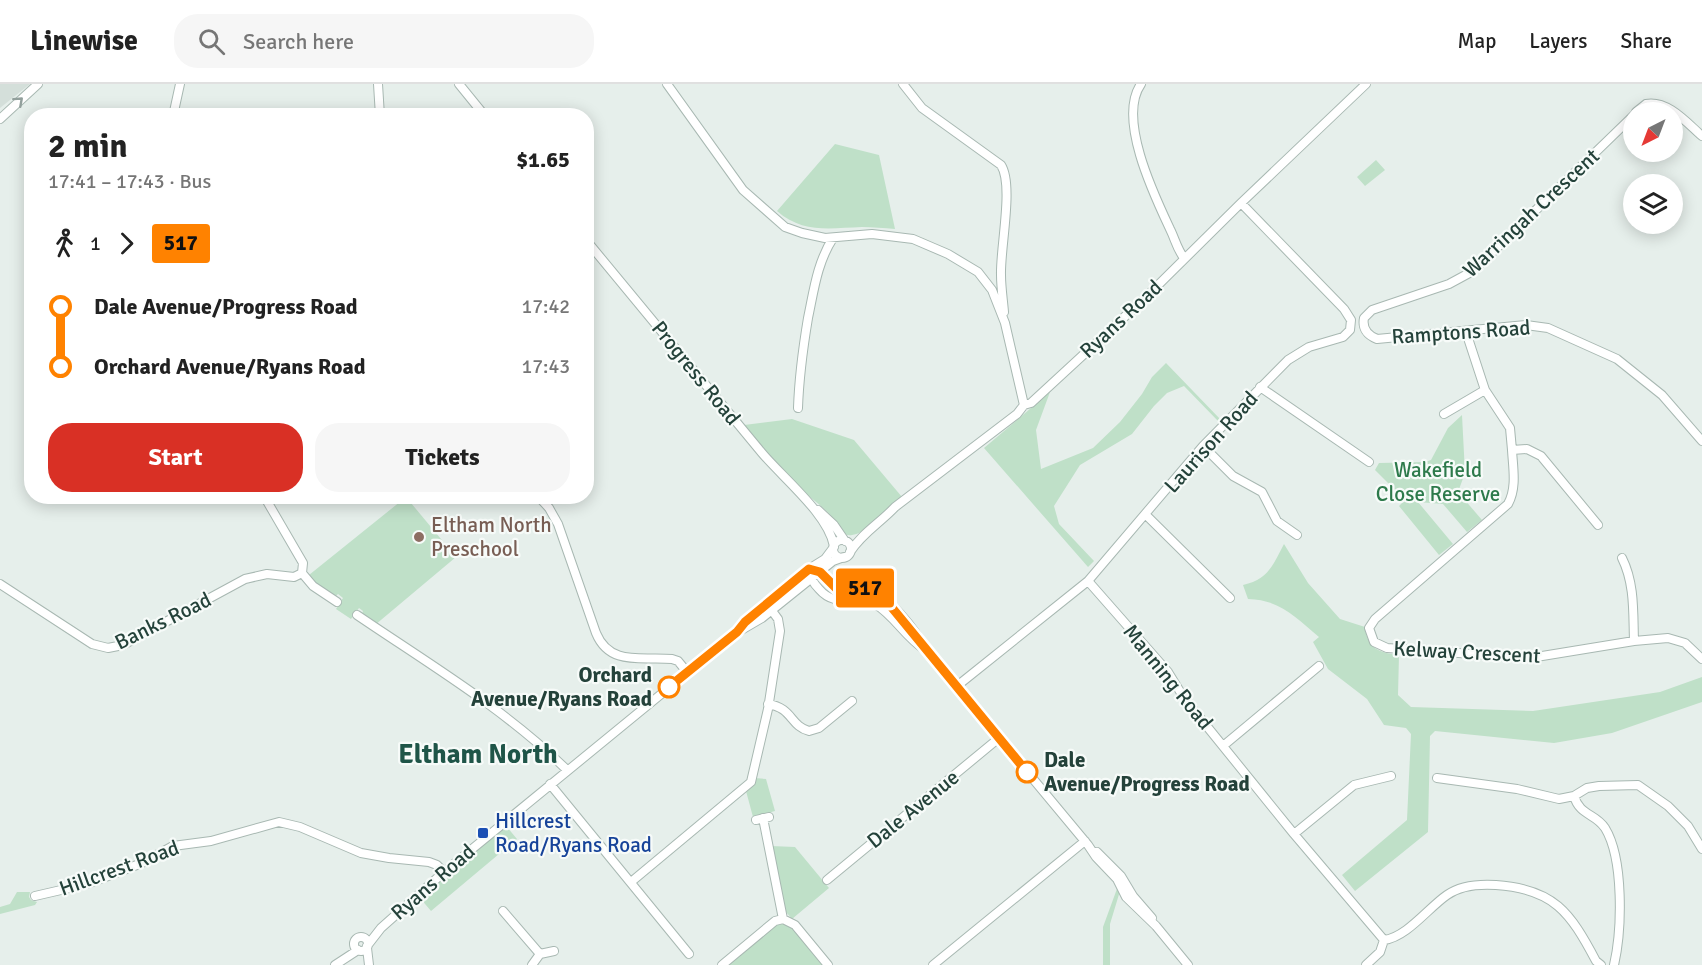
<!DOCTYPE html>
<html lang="en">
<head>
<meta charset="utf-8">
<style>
  :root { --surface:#fff; --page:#f6f6f6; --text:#222; --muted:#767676; --line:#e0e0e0; --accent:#d93025 }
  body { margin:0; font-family:Signika,sans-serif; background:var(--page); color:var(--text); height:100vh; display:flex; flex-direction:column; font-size:22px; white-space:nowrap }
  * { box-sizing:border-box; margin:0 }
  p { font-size:20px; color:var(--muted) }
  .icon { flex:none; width:33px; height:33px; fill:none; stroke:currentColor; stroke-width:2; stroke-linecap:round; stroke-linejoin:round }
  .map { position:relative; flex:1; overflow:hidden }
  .drawer { position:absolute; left:24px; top:24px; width:570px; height:396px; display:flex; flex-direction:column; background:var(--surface); border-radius:24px; box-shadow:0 3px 15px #0003 }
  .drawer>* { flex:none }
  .badge { padding:0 12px; border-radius:4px; font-size:21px; line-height:39px }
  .needle { width:39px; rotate:222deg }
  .buttons { position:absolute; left:1623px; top:18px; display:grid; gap:12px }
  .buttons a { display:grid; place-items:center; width:60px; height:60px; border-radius:50%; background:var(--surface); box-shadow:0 3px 15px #0003; font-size:30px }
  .map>.badge { position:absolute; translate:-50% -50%; box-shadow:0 0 0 3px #fff }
  .legs { display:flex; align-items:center; gap:9px; height:66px; padding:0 24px; font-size:20px }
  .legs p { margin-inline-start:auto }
  .summary { display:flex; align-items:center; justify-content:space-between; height:102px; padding:0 24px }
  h1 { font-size:33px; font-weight:700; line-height:45px }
  .action { display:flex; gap:12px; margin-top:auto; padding:12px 24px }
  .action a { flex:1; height:69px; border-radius:24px; background:var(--accent); color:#fff; font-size:24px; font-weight:700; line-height:69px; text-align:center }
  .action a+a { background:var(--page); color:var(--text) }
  ul { padding:0 24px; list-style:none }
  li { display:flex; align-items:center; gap:21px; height:60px; font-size:22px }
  li i { display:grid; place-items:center; width:9px; height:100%; margin:0 8px; background:currentColor }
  li i::after { content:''; width:15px; height:15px; margin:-8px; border:4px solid; border-radius:50%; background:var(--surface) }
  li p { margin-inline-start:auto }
  li:first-child i { background:linear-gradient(#0000 50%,currentColor 0) }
  li:last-child i { background:linear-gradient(currentColor 50%,#0000 0) }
  header { display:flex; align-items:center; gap:36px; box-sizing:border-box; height:84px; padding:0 30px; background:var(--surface); border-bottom:2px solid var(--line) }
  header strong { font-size:28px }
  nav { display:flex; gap:33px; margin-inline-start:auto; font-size:21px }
  .search { width:420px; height:54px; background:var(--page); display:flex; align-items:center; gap:15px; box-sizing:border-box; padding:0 21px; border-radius:24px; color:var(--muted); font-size:22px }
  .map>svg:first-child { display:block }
</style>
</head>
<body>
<header>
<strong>Linewise</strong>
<div class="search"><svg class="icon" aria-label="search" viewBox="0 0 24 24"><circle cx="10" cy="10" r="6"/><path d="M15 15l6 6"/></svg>Search here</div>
<nav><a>Map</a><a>Layers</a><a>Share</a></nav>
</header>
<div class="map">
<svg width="1702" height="881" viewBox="0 0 1702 881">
  <rect width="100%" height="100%" fill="#e6efeb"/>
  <path fill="#d4dfda" d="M0 0H30L0 24Z"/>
  <path fill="#bfe0c8" d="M835 60 879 71 895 145C884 144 873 143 862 143 831 144 803 150 777 127Z
    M1376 76 1385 86 1365 102 1357 93Z
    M1166 279 1220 335 1218 337 1184 302 1167 309 1154 322 1132 350 1080 381 1054 422 1059 440 1094 477 1088 483 984 364 1050 308 1036 346 1041 385 1093 364 1120 338 1142 310 1152 293Z
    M1462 331 1465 389 1458 408 1482 436 1467 448 1443 420 1418 418 1453 460 1439 471 1399 422 1405 416 1375 386 1379 379 1425 378 1431 376 1448 344Z
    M792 335 854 356 902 413C888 422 869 449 852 451 841 453 838 440 833 434 823 422 810 414 799 403 779 384 761 363 744 341Z
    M406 413 456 473 375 541 362 530 363 527 359 524 351 535 336 525 343 514 338 510 335 513 315 500 309 491Z
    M1284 460 1308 499 1340 535 1365 543C1367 564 1379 569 1399 571L1398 611 1411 623 1533 627 1660 608 1702 593V618L1612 649 1554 659 1435 647 1430 652 1428 748 1355 807 1342 791 1407 736 1411 650 1406 644 1384 641 1367 615 1328 585 1313 558 1319 553C1295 533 1281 516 1248 515L1243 501C1268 496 1273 481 1284 460Z
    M755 694 766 695 775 727 753 733 746 707Z
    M506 742 517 755 431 827 420 814Z
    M771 762 795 763 829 804 792 835 786 828Z
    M1118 802 1120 807 1110 840V881H1103V843Z
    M17 808H30L29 813 31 816 37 818 35 821 0 830V823L10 820Z
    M779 838 789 839 825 881H726Z"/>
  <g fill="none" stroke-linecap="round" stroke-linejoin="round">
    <g stroke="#a8b8b2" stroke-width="10">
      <path id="minor" d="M378 0 380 32
        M459 0 485 32
        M667 0 743 106 785 143 802 149 825 154 872 150 913 155 948 170 978 188 992 206 1005 239 1024 321
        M903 0 922 24 1001 81C1014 101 1000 164 1001 191 1001 203 1003 216 1004 228
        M1141 0C1117 34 1154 111 1170 145 1175 155 1177 165 1184 174
        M1636 28 1646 20C1668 16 1687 39 1702 52
        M1634 31 1473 187 1449 200 1372 226 1364 234C1362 244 1367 251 1377 255L1526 241 1548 244 1617 275 1662 311 1702 357
        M173 32 180 0
        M0 35 38 0
        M586 156C645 227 703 298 762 369 783 394 828 430 834 462
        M1466 248 1485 306 1510 344 1512 366 1527 365 1541 372 1598 441
        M1260 303 1369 378
        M798 324C799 294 803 264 808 234 814 206 817 179 833 154
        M1444 330 1485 306
        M1203 362 1233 392 1262 408 1277 437 1297 451
        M1512 366C1513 384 1517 404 1508 420L1375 535 1369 544 1374 558 1387 564 1530 574 1634 557 1668 554 1685 559 1702 575
        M264 412 303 479 302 489
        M538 412 549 424 558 440 596 549C610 583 643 572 672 575L678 577 687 588
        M818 426 834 441 845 457
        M1146 431 1230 514
        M833 465a9 9 0 1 1 18 0a9 9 0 1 1-18 0Z
        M850 468C862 449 880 439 895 423L1017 330 1024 321 1031 319 1146 213 1241 119 1366 0
        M1622 474C1635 500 1633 529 1634 557
        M809 485 820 488 837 505C847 506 856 502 866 504 887 510 916 546 925 565L1088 761 1096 773 1117 795 1126 813 1156 842 1188 881
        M809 485C810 494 813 499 819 505 837 526 855 508 875 520 894 531 905 553 924 565
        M302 489 313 502 337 518
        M1088 497 1168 588 1184 614 1294 750 1384 856
        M0 500 92 560 108 564 123 561 245 495 267 490 294 493 302 489
        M357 531C429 580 505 625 567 686
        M738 548 762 534 833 477 844 473
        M957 602 1088 497 1203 362 1288 276 1309 263 1343 253 1350 246 1351 236 1344 225 1241 119
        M768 620C793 624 790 642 809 647L819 644 852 617
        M1223 662 1319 582
        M1437 694 1517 705 1559 715 1574 712 1587 704 1599 702 1638 701 1668 722 1688 742 1702 765
        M550 700 689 870
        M1574 712C1580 732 1595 729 1605 744 1624 775 1622 846 1614 881
        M763 734 783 835
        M756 736 769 733
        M1294 750 1354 701 1391 692
        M1097 768 1121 792 1133 812 1152 834
        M827 796 999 654
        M631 798 751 698 768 625 780 547 778 535 767 520
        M35 812 87 800 142 779 173 762 211 757 279 738 300 743 361 769 389 774 429 778 437 781 444 788
        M503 827 540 870
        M783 835 795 841 828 881
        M354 860a7 7 0 1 1 14 0a7 7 0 1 1-14 0Z
        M367 862 381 844 444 788 737 548 745 538 809 485 825 475 834 463
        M367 864 369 881
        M335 881 358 866
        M532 881 540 870 554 867
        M722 881 775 837 783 835
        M933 881 1085 757
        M1366 881 1380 868 1384 856C1407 853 1428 824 1447 811 1461 801 1480 800 1496 801 1554 805 1570 828 1596 877L1601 881"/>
    </g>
    <use href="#minor" stroke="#fff" stroke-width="8"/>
  </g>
  <defs><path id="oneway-chevron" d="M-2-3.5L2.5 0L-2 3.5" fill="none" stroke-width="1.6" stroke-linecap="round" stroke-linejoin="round" transform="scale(1.5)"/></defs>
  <use stroke="#92a09c" href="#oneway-chevron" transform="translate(19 17) rotate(-42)"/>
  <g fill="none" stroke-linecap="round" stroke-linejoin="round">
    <g stroke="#fff" stroke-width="14">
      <path id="line-1" d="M669 603 737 548 745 538 809 485 820 488 837 505C857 507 865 498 884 514L1027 688"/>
    </g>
    <use href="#line-1" stroke="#ff8200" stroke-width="9"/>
  </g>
  <circle fill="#8d6e63" stroke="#f7fbf9" stroke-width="2" cx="419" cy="453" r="6"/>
  <g fill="#fff" stroke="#ff8200" stroke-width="3">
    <circle cx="669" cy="603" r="10"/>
    <circle cx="1027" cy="688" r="10"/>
  </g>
  <rect fill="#1a4fb4" stroke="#f7fbf9" stroke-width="2" x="477" y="743" width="12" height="12" rx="3"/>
  <g text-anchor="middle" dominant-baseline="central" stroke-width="4.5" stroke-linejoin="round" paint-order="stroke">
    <g font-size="21" fill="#24423a" stroke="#f7fbf9">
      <text transform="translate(1531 129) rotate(-43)">Warringah Crescent</text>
      <text transform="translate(1121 235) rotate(-43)">Ryans Road</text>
      <text transform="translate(1461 248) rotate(-4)">Ramptons Road</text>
      <text transform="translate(696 289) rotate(51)">Progress Road</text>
      <text transform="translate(1211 358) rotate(-48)">Laurison Road</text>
      <text transform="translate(163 537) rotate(-26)">Banks Road</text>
      <text transform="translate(1467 568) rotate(3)">Kelway Crescent</text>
      <text transform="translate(1168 593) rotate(51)">Manning Road</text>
      <text transform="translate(913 725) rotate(-39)">Dale Avenue</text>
      <text transform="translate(119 784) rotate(-20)">Hillcrest Road</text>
      <text transform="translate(433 798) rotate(-41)">Ryans Road</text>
    </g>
    <g font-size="21" fill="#2d7a4b" stroke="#f7fbf9">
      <text x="1438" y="386">Wakefield<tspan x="1438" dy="24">Close Reserve</tspan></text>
    </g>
    <g font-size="21" fill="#785e54" stroke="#f7fbf9" text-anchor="start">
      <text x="431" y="441">Eltham North<tspan x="431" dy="24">Preschool</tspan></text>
    </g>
    <g font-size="21" font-weight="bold" fill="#24423a" stroke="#f7fbf9" text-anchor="end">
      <text x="652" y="591">Orchard<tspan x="652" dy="24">Avenue/Ryans Road</tspan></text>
      <text x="1044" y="676" text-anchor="start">Dale<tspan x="1044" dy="24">Avenue/Progress Road</tspan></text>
    </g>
    <g font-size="21" fill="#164399" stroke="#f7fbf9" text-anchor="start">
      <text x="495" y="737">Hillcrest<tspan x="495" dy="24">Road/Ryans Road</tspan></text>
    </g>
    <g font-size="27" font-weight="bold" fill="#1f5548" stroke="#f7fbf9">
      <text x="478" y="670">Eltham North</text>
    </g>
  </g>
</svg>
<div class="buttons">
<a><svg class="needle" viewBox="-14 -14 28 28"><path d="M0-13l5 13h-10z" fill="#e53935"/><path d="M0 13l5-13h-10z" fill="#767676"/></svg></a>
<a><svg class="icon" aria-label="layers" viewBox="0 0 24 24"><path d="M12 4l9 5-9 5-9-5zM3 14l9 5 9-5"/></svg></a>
</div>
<b class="badge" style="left:865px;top:504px;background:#ff8200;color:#111">517</b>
<section class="drawer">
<div class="summary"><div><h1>2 min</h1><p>17:41 – 17:43 · Bus</p></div><b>$1.65</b></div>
<div class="legs"><svg class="icon" aria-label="walk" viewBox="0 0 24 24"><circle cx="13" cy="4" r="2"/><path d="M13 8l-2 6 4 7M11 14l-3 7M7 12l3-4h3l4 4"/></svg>1<svg class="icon" aria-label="forward" viewBox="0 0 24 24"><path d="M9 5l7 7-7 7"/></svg><b class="badge" style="background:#ff8200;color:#111">517</b></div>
<ul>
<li><i style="color:#ff8200"></i><b>Dale Avenue/Progress Road</b><p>17:42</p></li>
<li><i style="color:#ff8200"></i><b>Orchard Avenue/Ryans Road</b><p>17:43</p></li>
</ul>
<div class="action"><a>Start</a><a>Tickets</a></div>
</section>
</div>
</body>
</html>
